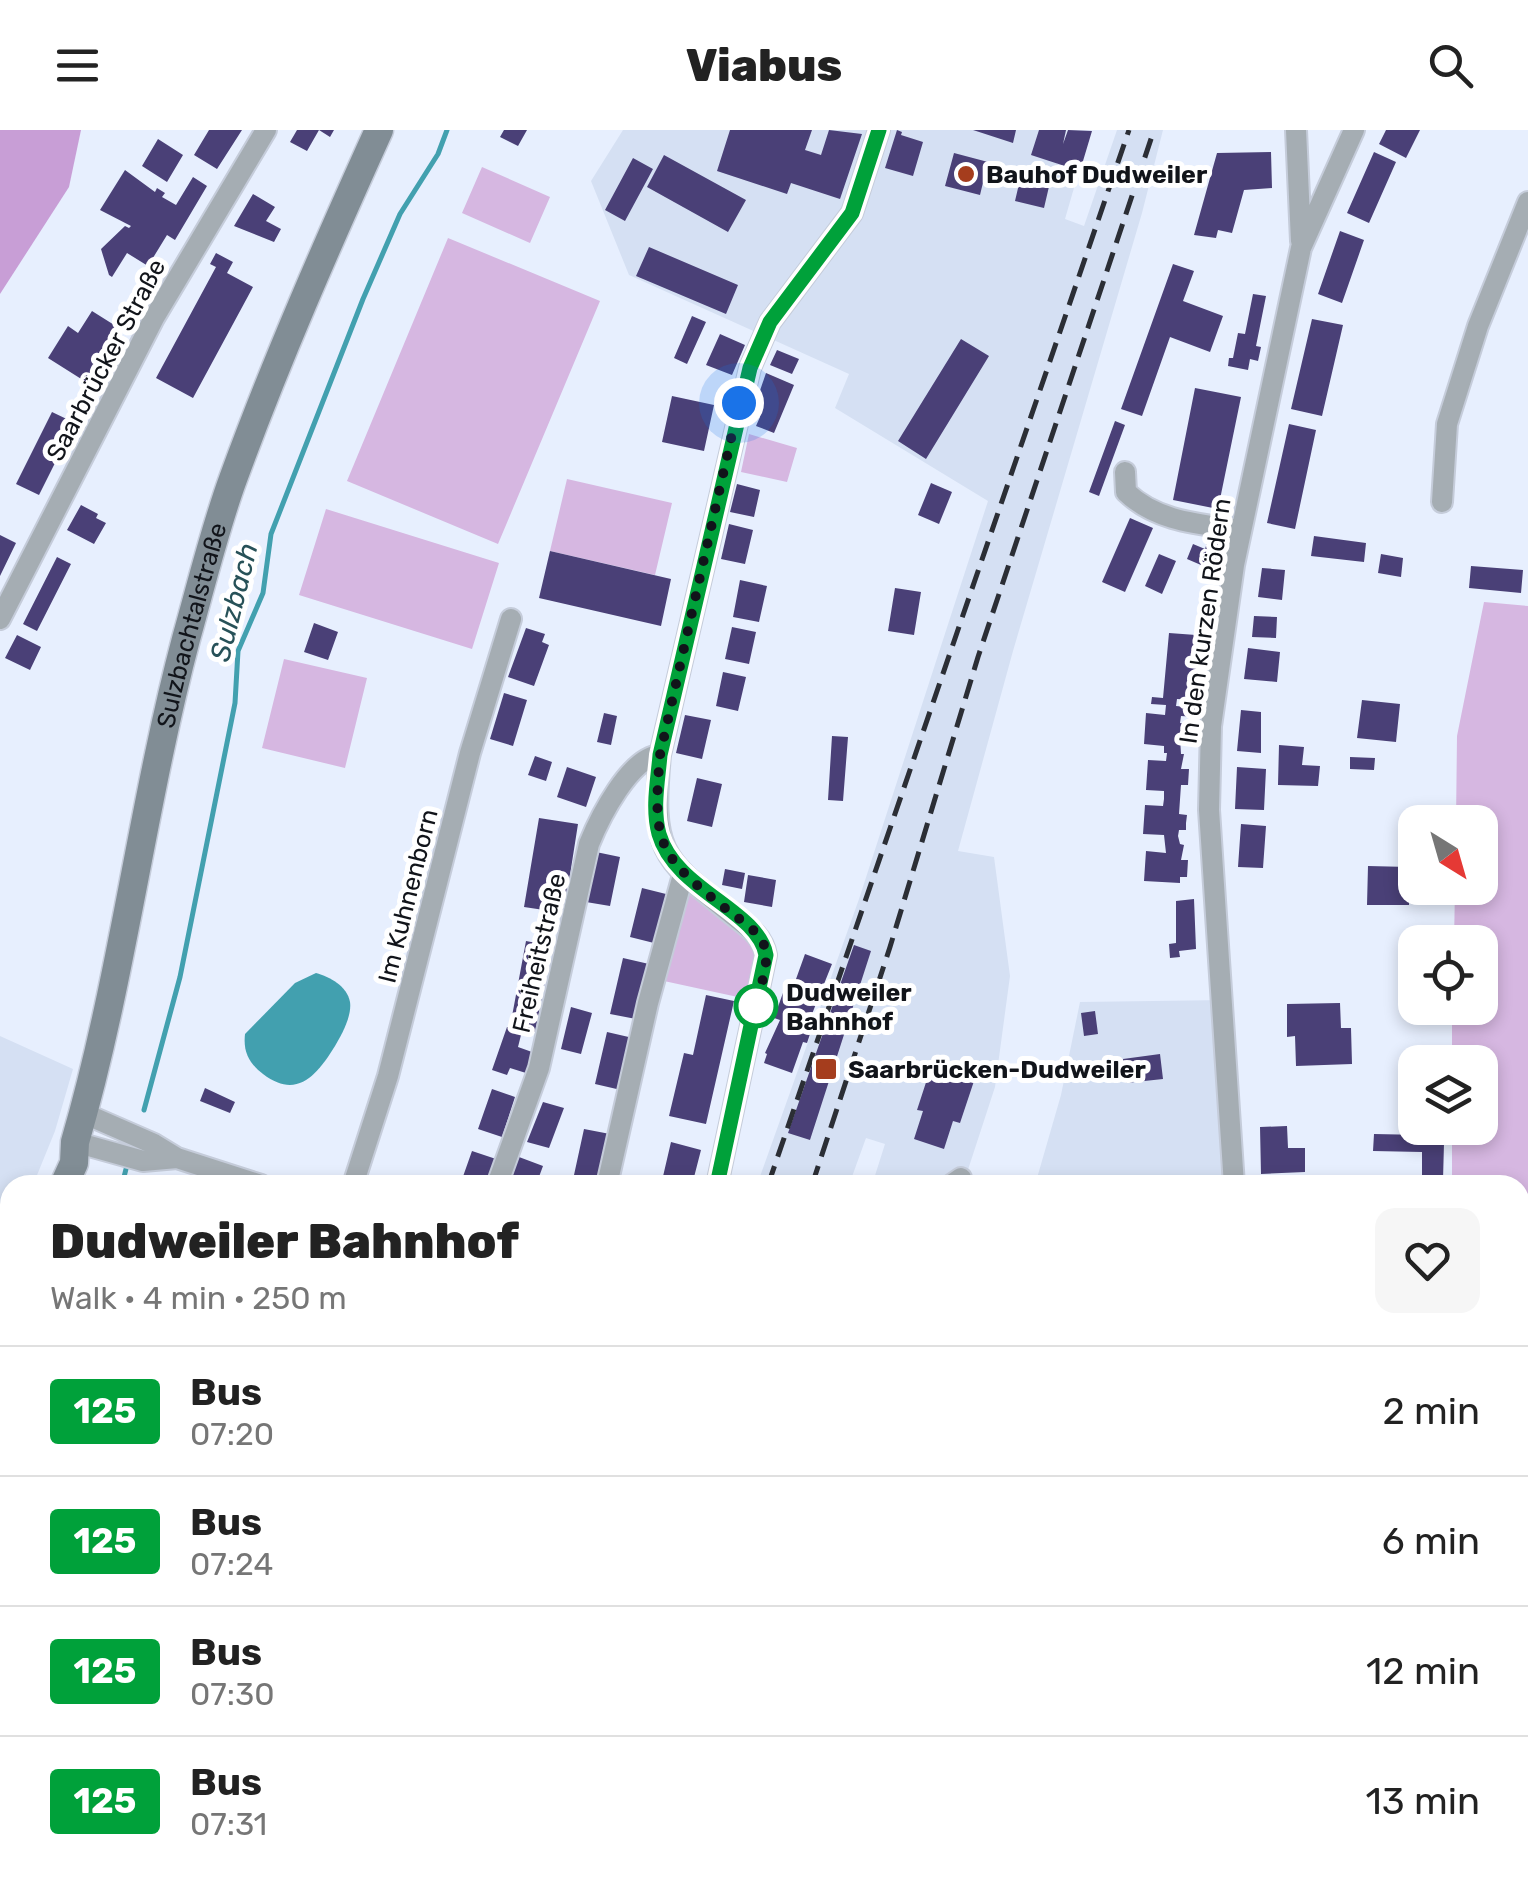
<!DOCTYPE html>
<html lang="en">
<head>
<meta charset="utf-8">
<style>
  :root { --surface:#fff; --page:#f6f6f6; --text:#222; --muted:#767676; --line:#e0e0e0 }
  body { margin:0; font-family:Rubik,sans-serif; background:var(--page); color:var(--text); height:100vh; display:flex; flex-direction:column; font-size:38px; white-space:nowrap }
  * { box-sizing:border-box; margin:0 }
  p { font-size:32px; color:var(--muted) }
  .icon { flex:none; width:55px; height:55px; fill:none; stroke:currentColor; stroke-width:2; stroke-linecap:round; stroke-linejoin:round }
  .map { position:relative; flex:1; overflow:hidden }
  .panel { position:absolute; left:0px; top:1045px; width:1530px; height:710px; display:flex; flex-direction:column; background:var(--surface); border-radius:30px 30px 0 0; box-shadow:0 5px 15px #0003 }
  .panel>* { flex:none }
  .badge { padding:0 20px; border-radius:8px; font-size:35px; line-height:65px }
  .needle { width:65px; rotate:143deg }
  .fabs { position:absolute; left:1398px; top:675px; display:grid; gap:20px }
  .fabs a { display:grid; place-items:center; width:100px; height:100px; border-radius:20px; background:var(--surface); box-shadow:0 5px 15px #0003; font-size:50px }
  .you { position:absolute; width:50px; height:50px; margin:-25px; border:8px solid #fff; border-radius:50%; background:#1a73e8; box-shadow:0 0 0 15px #1a73e833 }
  .map>.badge { position:absolute; translate:-50% -50%; box-shadow:0 0 0 5px #fff }
  .round { display:grid; place-items:center; flex:none; width:105px; height:105px; border-radius:20px; background:var(--page) }
  .head { display:flex; align-items:center; justify-content:space-between; height:170px; padding:0 50px }
  h1 { font-size:48px; font-weight:800; line-height:75px }
  ul { padding:0; list-style:none }
  li { display:flex; align-items:center; gap:30px; height:130px; padding:0 50px; border-top:2px solid var(--line) }
  li div { flex:1 }
  li b { display:block; font-size:38px }
  li em { font-style:normal }
  li .badge { min-width:110px; font-weight:700; text-align:center }
  header { display:flex; justify-content:space-between; align-items:center; height:130px; padding:0 50px; background:var(--surface); font-size:45px; font-weight:800 }
  .map>svg:first-child { display:block }
</style>
</head>
<body>
<header><svg class="icon" aria-label="menu" viewBox="0 0 24 24"><path d="M4 6h16M4 12h16M4 18h16"/></svg>Viabus<svg class="icon" aria-label="search" viewBox="0 0 24 24"><circle cx="10" cy="10" r="6"/><path d="M15 15l6 6"/></svg></header>
<div class="map">
<svg width="1528" height="1755" viewBox="0 0 1528 1755">
  <rect width="100%" height="100%" fill="#e7effe"/>
  <path fill="#d5e0f3" d="M623 0H1067L1057 34 1078 44 1065 89 1084 96 1117 0H1163L1142 83 1013 521 958 721 994 727 1010 846 995 957 963 1055H872L885 1014 866 1008 849 1055H757L859 769 988 371 835 278 849 244 629 145 591 51Z
    M1226 870 1240 1055H1035L1061 965 1080 872Z
    M0 906 73 939 55 1001 33 1055H10V1102L0 1121Z"/>
  <path fill="#d6b7e1" d="M482 37 550 67 530 113 462 83Z
    M448 108 600 171 498 414 347 351Z
    M749 304 797 318 787 352 741 342Z
    M567 349 672 373 655 445 550 421Z
    M326 379 499 433 472 519 299 465Z
    M1484 472 1528 476V1165H1520V1055H1452V998H1480V932H1452V878H1480V812H1454L1455 758H1480V692H1456L1457 606Z
    M284 529 367 548 345 638 262 618Z
    M686 758 744 804 757 823 747 869 664 851Z
    M1528 1256V1486L1520 1488V1263Z"/>
  <path fill="#c89ed6" d="M0 0H81L69 57 0 164Z"/>
  <path fill="#42a0af" d="M316 843C330 847 347 856 350 872 352 886 342 904 335 916 317 945 297 970 263 944 249 933 243 922 245 904L295 853Z"/>
  <g fill="none" stroke-linecap="round" stroke-linejoin="round">
    <path stroke="#42a0af" stroke-width="5" d="M144 980 180 847 235 573 238 521 263 463 271 404 363 169 400 84 438 24 447 0
      M122 1055 126 1039
      M0 1434 10 1409"/>
  </g>
  <path fill="#4a4077" d="M209 0H242L217 39 194 25Z
    M297 0H334L330 7 319 0 307 21 290 12Z
    M504 0H527L518 16 500 7Z
    M730 0H812L805 20 821 25 829 0 862 4 840 69 791 53 787 64 717 41Z
    M897 0 902 2 901 5 923 12 913 46 885 38Z
    M973 0H1016L1013 13Z
    M1039 0H1066L1063 14 1068 0 1092 1 1080 41 1031 25Z
    M1386 0H1420L1406 28 1379 14Z
    M158 9 183 25 167 52 142 36Z
    M1271 22 1272 58 1244 60 1232 103 1218 100 1216 108 1194 105 1217 23Z
    M1374 22 1396 32 1369 93 1347 83Z
    M954 23 988 32 980 65 945 56Z
    M664 25 746 70 728 102 647 57Z
    M633 28 653 39 625 91 605 80Z
    M125 40 155 62 157 58 165 63 162 67 176 75 193 47 207 56 175 110 167 105 148 136 127 123 112 147 109 145 101 119 125 96 129 98 131 96 100 80Z
    M1022 41 1051 48 1044 78 1015 71Z
    M253 64 275 77 266 91 281 99 274 112 234 96Z
    M1340 101 1364 110 1342 173 1318 164Z
    M649 117 738 155 726 184 636 146Z
    M216 123 233 132 227 143 253 157 193 268 156 248 216 137 210 134Z
    M1173 134 1194 141 1183 171 1223 186 1210 222 1170 207 1142 286 1121 279Z
    M1253 164 1266 166 1256 216 1261 217 1258 231 1250 229 1248 240 1228 236 1229 228H1233L1238 203 1245 204Z
    M92 181 119 198 86 252 48 228 68 196 78 203Z
    M692 186 706 192 687 234 674 228Z
    M1312 189 1343 195 1322 286 1291 279Z
    M720 204 745 215 732 245 706 235Z
    M961 209 989 226 926 329 898 311Z
    M777 220 799 229 792 244 770 235Z
    M766 243 794 255 774 303 756 296 760 287 752 284Z
    M1195 258 1241 267 1218 379 1173 370Z
    M672 266 714 275 704 321 662 312Z
    M52 282 75 293 39 365 16 354Z
    M1115 291 1125 295 1099 366 1089 362Z
    M1289 294 1316 300 1295 399 1267 393Z
    M931 353 952 362 939 394 918 385Z
    M737 354 760 360 754 387 730 382Z
    M81 375 98 384 96 388 106 393 94 414 67 400Z
    M1130 388 1153 398 1125 462 1102 452Z
    M729 394 753 400 745 434 721 429Z
    M0 405 16 413 0 446Z
    M1314 406 1366 413 1364 432 1311 426Z
    M1208 410 1225 417 1215 441 1187 429 1193 414 1205 419Z
    M550 421 671 449 661 496 539 468Z
    M1159 424 1176 431 1162 464 1145 456Z
    M1381 424 1403 428 1401 447 1378 443Z
    M57 427 71 434 37 501 23 494Z
    M1471 436 1523 440 1521 463 1469 458Z
    M1262 438 1285 440 1282 470 1258 467Z
    M740 450 767 456 759 492 733 487Z
    M895 458 921 462 914 505 888 501Z
    M1254 486 1277 487 1276 508 1252 507Z
    M314 493 338 502 328 530 304 522Z
    M732 497 756 502 749 534 725 529Z
    M526 498 545 504 542 512 549 515 534 556 508 547Z
    M1169 503 1196 505 1195 520H1198L1194 570 1177 569 1176 576 1198 578 1197 587 1181 586 1180 593 1188 594 1187 609 1180 608 1181 624H1184L1181 639H1189L1188 655H1181L1179 684 1187 685 1186 693V700H1179L1178 706 1180 714 1184 715 1181 730H1188L1187 747H1180V753L1144 751 1146 721 1166 723 1164 705 1143 704 1145 675 1163 676 1164 669V661L1146 660 1148 630 1166 631 1167 623H1164V616L1144 614 1146 583 1165 585 1166 575 1151 574 1152 567 1163 568Z
    M17 505 41 517 30 540 5 528Z
    M1248 518 1280 522 1277 552 1244 549Z
    M723 542 746 547 738 581 716 576Z
    M504 563 527 570 513 616 490 609Z
    M1362 570 1400 574 1396 612 1357 608Z
    M1241 580 1261 582V623L1237 621Z
    M604 583 617 586 611 615 597 612Z
    M685 585 711 590 702 629 676 623Z
    M832 606 848 607 843 671 828 670Z
    M1279 615 1304 617 1302 635 1320 636 1318 656 1278 655Z
    M535 626 552 632 546 651 528 645Z
    M1350 627 1375 628 1374 640 1350 639Z
    M567 637 596 647 586 677 557 667Z
    M1237 637 1266 639 1264 680 1235 679Z
    M697 648 722 654 712 697 687 691Z
    M539 688 578 694 564 783 524 777Z
    M1241 694 1266 696 1263 738 1238 737Z
    M596 722 620 727 610 776 586 772Z
    M1368 736 1409 737V775H1367Z
    M725 739 745 743 742 759 722 755Z
    M748 745 776 750 772 777 744 772Z
    M642 758 666 764 654 813 630 807Z
    M1194 769 1196 819 1179 821 1180 827 1170 828 1169 814 1176 813V771Z
    M526 811 552 816 535 902 510 897Z
    M854 815 871 821 810 1010 788 1003Z
    M805 824 832 834 806 899 811 901 807 913 803 912 792 943 764 933 767 924 765 923 780 890 774 888 784 860 791 863Z
    M623 828 649 834 636 889 610 884Z
    M706 865 734 871 706 994 669 986 684 923 693 925Z
    M1340 873 1341 898H1351L1352 934 1296 936 1295 906 1287 907V874Z
    M571 877 592 883 581 924 561 919Z
    M1095 881 1098 904 1084 906 1081 883Z
    M507 897 522 901 518 917 532 922 526 943 510 938 507 945 492 940Z
    M607 902 633 908 621 960 595 954Z
    M1160 924 1163 949 1126 953 1123 929Z
    M932 934 975 948 960 993 953 991 944 1019 914 1009 923 981 917 980Z
    M205 958 235 972 230 983 200 971Z
    M492 959 515 967 502 1007 478 999Z
    M543 972 564 978 549 1018 527 1012Z
    M1287 996 1288 1018H1305V1042L1261 1044 1260 997Z
    M584 999 610 1004 600 1050 574 1045Z
    M1374 1004 1423 1005V1013H1444L1443 1050 1422 1049V1022L1373 1021Z
    M671 1012 701 1020 692 1055H661Z
    M472 1021 496 1029 487 1055H460Z
    M519 1027 543 1036 536 1055H509Z
    M59 1745H89L87 1755H57Z
    M283 1745H314L311 1755H280Z
    M626 1745H657L655 1755H624Z
    M1380 1745H1424L1427 1752 1420 1755H1373L1371 1750Z
    M1481 1745H1519L1508 1755H1469Z"/>
  <g fill="none" stroke-linecap="round" stroke-linejoin="round">
    <g stroke="#c5ccda" stroke-width="24">
      <path id="minor" d="M1296 0 1301 111
        M1125 342 1126 362C1157 392 1200 394 1241 400
        M1442 372 1447 294 1478 196 1528 72
        M0 489 154 188 266 0
        M83 983 154 1014 177 1028 261 1055
        M75 1012 143 1031 177 1028
        M353 1055 388 946 470 623 511 489
        M497 1055 539 938 589 714C600 687 630 627 660 625
        M607 1055 648 873 683 745
        M717 1055 766 825C763 808 751 799 738 789 662 728 651 726 660 625L750 238 770 192 852 83 879 0
        M951 1055 961 1048
        M1234 1055 1209 680 1211 596 1234 435 1301 118 1354 0
        M1520 1681 1528 1673
        M345 1745 374 1755
        M106 1755 108 1745
        M320 1755 323 1745
        M449 1755 452 1745
        M499 1755 503 1745
        M668 1755 669 1745
        M775 1755V1745
        M1440 1755 1451 1745"/>
    </g>
    <g stroke="#c5ccda" stroke-width="29">
      <path id="tertiary" d="M1520 1629 1528 1628
        M814 1755 870 1745"/>
    </g>
    <g stroke="#c5ccda" stroke-width="31">
      <g id="secondary">
        <path id="s1" d="M64 1055 74 1033 75 1012C123 847 142 675 186 509 201 456 214 401 233 349 276 231 327 115 379 0"/>
        <path d="M0 1158 10 1137"/>
        <path d="M0 1192 10 1170"/>
      </g>
    </g>
    <use href="#minor" stroke="#a5adb3" stroke-width="20"/>
    <use href="#tertiary" stroke="#a5adb3" stroke-width="25"/>
    <use href="#secondary" stroke="#818d95" stroke-width="28"/>
    <path stroke="#2b2e35" stroke-width="5" stroke-dasharray="20 10" stroke-linecap="butt" d="M768 1055 1129 0
      M812 1055 890 817 978 527 1154 0
      M540 1755 544 1745"/>
  </g>
  <g fill="none" stroke-linecap="round" stroke-linejoin="round">
    <g stroke="#fff" stroke-width="22">
      <path id="line" d="M717 1055 766 825C758 780 675 760 659 704 652 678 658 650 660 625L750 238 770 192 852 83 879 0"/>
    </g>
    <use href="#line" stroke="#00a13a" stroke-width="15"/>
    <path stroke="#11141a" stroke-width="10" stroke-dasharray="0 18" d="M739 273 660 625C652 717 659 726 730 782 742 791 758 801 764 815 771 830 759 860 756 876"/>
  </g>
  <g fill="#a53d1d" stroke="#fff" stroke-width="4">
    <circle cx="966" cy="44" r="10"/>
    <rect x="814" y="927" width="24" height="24" rx="5"/>
  </g>
  <circle fill="#fff" stroke="#00a13a" stroke-width="5" cx="756" cy="876" r="20"/>
  <g text-anchor="middle" dominant-baseline="central" stroke-width="10" stroke-linejoin="round" paint-order="stroke">
    <g font-size="25" font-weight="bold" fill="#11141a" stroke="#fff" text-anchor="start">
      <text x="986" y="44">Bauhof Dudweiler</text>
      <text x="848" y="939">Saarbrücken-Dudweiler</text>
    </g>
    <g font-size="25" fill="#11141a" stroke="#fff">
      <text transform="translate(106 230) rotate(-62)">Saarbrücker Straße</text>
      <text transform="translate(1205 491) rotate(-82)">In den kurzen Rödern</text>
      <text stroke="none"><textPath href="#s1" startOffset="575">Sulzbachtalstraße</textPath></text>
      <text transform="translate(408 766) rotate(-76)">Im Kuhnenborn</text>
      <text transform="translate(539 823) rotate(-77)">Freiheitstraße</text>
    </g>
    <g font-size="25" font-weight="bold" fill="#11141a" stroke="#fff" text-anchor="start">
      <text x="786" y="862">Dudweiler<tspan x="786" dy="29">Bahnhof</tspan></text>
    </g>
    <g font-size="28" font-style="italic" fill="#275158" stroke="#fff">
      <text transform="translate(234 472) rotate(-76)">Sulzbach</text>
    </g>
  </g>
</svg>
<div class="fabs">
<a><svg class="needle" viewBox="-14 -14 28 28"><path d="M0-13l5 13h-10z" fill="#e53935"/><path d="M0 13l5-13h-10z" fill="#767676"/></svg></a>
<a><svg class="icon" aria-label="locate" viewBox="0 0 24 24"><circle cx="12" cy="12" r="6"/><path d="M12 2v4M12 18v4M2 12h4M18 12h4"/></svg></a>
<a><svg class="icon" aria-label="layers" viewBox="0 0 24 24"><path d="M12 4l9 5-9 5-9-5zM3 14l9 5 9-5"/></svg></a>
</div>
<div class="you" style="left:739px;top:273px"></div>
<section class="panel">
<div class="head"><div><h1>Dudweiler Bahnhof</h1><p>Walk · 4 min · 250 m</p></div><a class="round"><svg class="icon" aria-label="heart" viewBox="0 0 24 24"><path d="M12 20l-8-8c-3-5 5-10 8-4 3-6 11-1 8 4z"/></svg></a></div>
<ul>
<li><span class="badge" style="background:#00a13a;color:#fff">125</span><div><b>Bus</b><p>07:20</p></div><em>2 min</em></li>
<li><span class="badge" style="background:#00a13a;color:#fff">125</span><div><b>Bus</b><p>07:24</p></div><em>6 min</em></li>
<li><span class="badge" style="background:#00a13a;color:#fff">125</span><div><b>Bus</b><p>07:30</p></div><em>12 min</em></li>
<li><span class="badge" style="background:#00a13a;color:#fff">125</span><div><b>Bus</b><p>07:31</p></div><em>13 min</em></li>
</ul>
</section>
</div>
</body>
</html>
